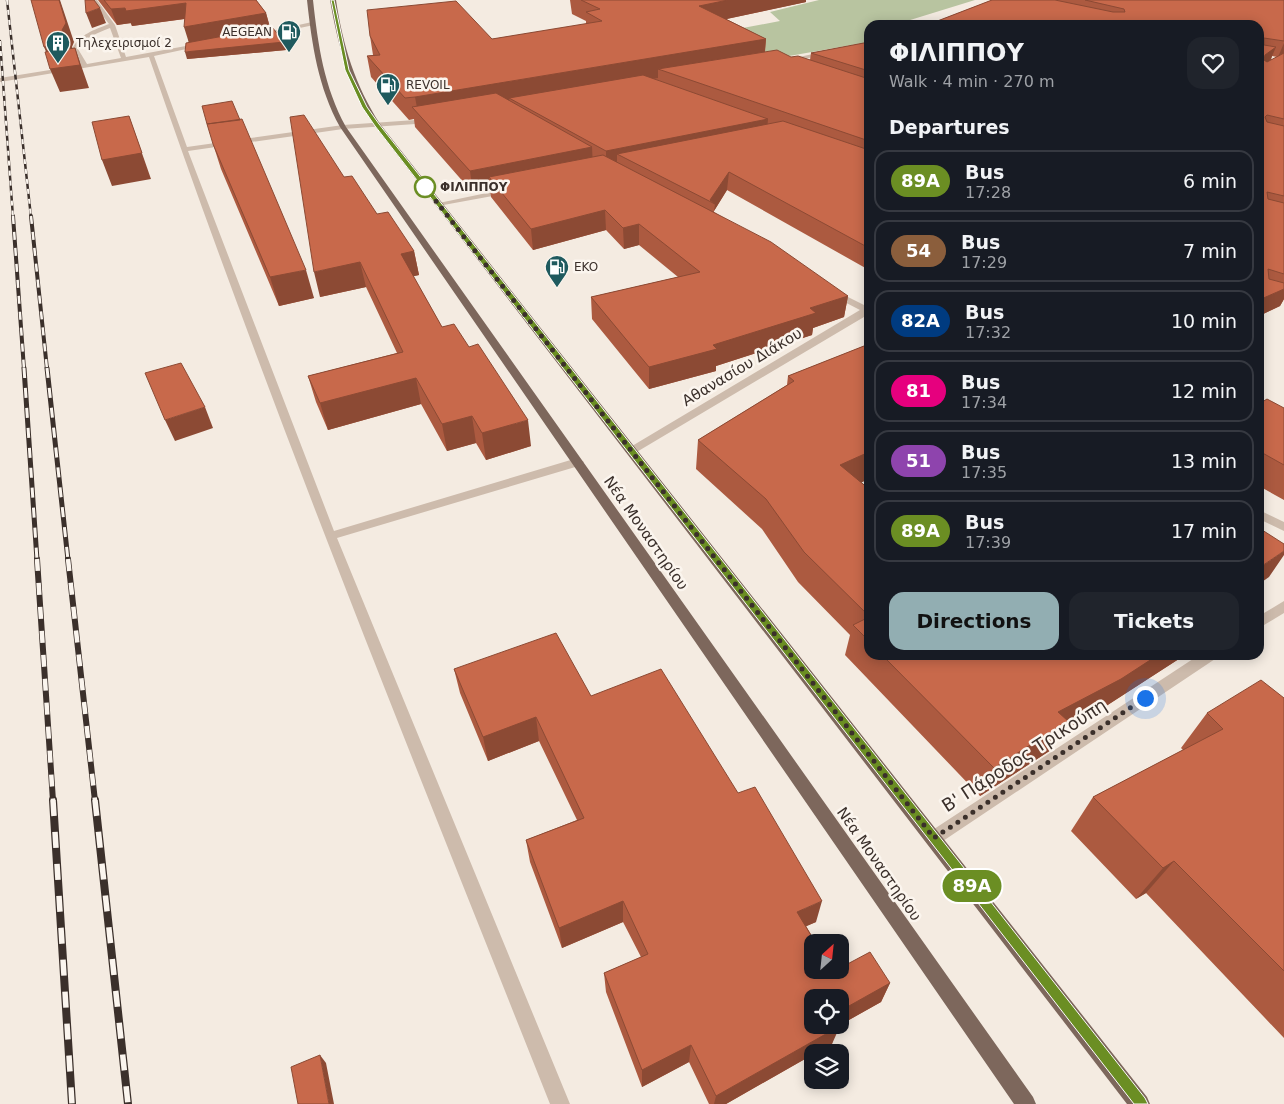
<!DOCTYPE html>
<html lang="en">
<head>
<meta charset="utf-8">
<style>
  :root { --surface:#171b24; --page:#20242c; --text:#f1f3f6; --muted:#9ea1a6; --line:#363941; --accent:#92aeb2 }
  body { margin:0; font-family:"DejaVu Sans",sans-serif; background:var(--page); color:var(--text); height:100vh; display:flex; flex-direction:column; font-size:19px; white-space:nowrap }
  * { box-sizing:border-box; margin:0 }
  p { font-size:16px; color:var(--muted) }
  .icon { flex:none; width:28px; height:28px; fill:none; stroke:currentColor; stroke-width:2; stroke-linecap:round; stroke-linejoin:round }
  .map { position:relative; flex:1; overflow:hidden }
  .details { position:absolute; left:864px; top:20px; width:400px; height:640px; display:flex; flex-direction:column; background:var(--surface); border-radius:15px; box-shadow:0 2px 12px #0003 }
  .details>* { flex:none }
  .badge { padding:0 10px; border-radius:16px; font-size:18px; line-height:32px }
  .needle { width:32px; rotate:27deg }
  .tools { position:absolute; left:804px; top:934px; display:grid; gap:10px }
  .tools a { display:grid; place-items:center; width:45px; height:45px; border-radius:10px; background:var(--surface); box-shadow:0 2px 12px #0003; font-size:25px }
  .you { position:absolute; width:25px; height:25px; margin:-12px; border:4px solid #fff; border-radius:50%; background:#1a73e8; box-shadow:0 0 0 8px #1a73e833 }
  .map>.badge { position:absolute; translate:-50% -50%; box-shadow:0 0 0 2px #fff }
  h2 { padding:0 25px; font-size:19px; line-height:45px }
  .round { display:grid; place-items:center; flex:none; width:52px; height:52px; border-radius:15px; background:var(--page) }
  .head { display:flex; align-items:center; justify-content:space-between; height:85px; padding:0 25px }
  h1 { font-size:24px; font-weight:600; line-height:38px }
  .cta { display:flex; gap:10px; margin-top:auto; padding:10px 25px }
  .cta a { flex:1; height:58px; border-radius:15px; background:var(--accent); color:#111; font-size:20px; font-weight:600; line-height:58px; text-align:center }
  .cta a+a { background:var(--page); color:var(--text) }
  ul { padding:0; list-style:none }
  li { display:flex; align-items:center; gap:15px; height:62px; margin:0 10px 8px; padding:0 15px; border:2px solid var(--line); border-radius:15px }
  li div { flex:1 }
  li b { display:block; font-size:19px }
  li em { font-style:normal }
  li .badge { min-width:55px; font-weight:700; text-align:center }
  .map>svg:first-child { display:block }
</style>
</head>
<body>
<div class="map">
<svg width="1284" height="1104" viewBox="0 0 1284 1104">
  <rect width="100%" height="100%" fill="#f4ebe1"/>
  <path fill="#b8c4a0" d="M819 0H975L894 25H869V42L744 64 642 47 780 21 770 12Z"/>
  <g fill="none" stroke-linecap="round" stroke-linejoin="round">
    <path fill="#cdbbac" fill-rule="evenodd" d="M91 0H97L115 25 126 57 202 43 205 45 154 56 187 147 343 125 430 119 433 121 430 123 343 129 188 151 334 531 574 459 578 458 584 462 582 465 337 538 570 1104H550C412 757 271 411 149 57L0 82V78L81 65 72 49C80 34 94 30 109 24ZM110 28 121 58 87 64 78 49C84 37 98 33 110 28Z
      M312 22 314 25 261 36 258 34Z
      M827 51 829 54 788 62 785 60Z
      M506 189 510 191 509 193 438 206 434 204Z
      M832 289 866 306 869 305V314L635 453H627L625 451 627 449 860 310 829 294 828 292Z
      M1259 510 1284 522V531L1259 519Z
      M1284 601V613L1259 628V616Z
      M1199 655H1217L1215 659 940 843 934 846 928 843 926 838 928 833Z"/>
    <path fill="#7d675c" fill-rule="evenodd" d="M307 0H313C318 45 324 87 346 127L1033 1097 1036 1104H1014L340 127C318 87 312 45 307 0Z
      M330 0H336C343 46 355 85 380 124L1147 1097 1150 1104H1127L375 126C349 87 338 46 330 0Z"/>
    <g stroke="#3b302b" stroke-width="2.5">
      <path id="rail-far4" d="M7 0 31 217
        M0 41 13 217"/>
    </g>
    <g stroke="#3b302b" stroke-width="4">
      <path id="rail-far3" d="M13 216 24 369
        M31 216 47 369"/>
    </g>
    <g stroke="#3b302b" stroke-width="5">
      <path id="rail-far2" d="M24 368 37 560
        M47 368 68 560"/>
    </g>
    <g stroke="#3b302b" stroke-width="6">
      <path id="rail-far1" d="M37 559 53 801
        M68 559 95 801"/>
    </g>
    <g stroke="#3b302b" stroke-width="8">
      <path id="rail" d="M53 800 72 1104
        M95 800 128 1104"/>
    </g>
    <use href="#rail-far4" stroke="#fbf5ee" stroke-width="2" stroke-dasharray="5" stroke-linecap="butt"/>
    <use href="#rail-far3" stroke="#fbf5ee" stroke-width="2.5" stroke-dasharray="8" stroke-linecap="butt"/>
    <use href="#rail-far2" stroke="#fbf5ee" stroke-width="3" stroke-dasharray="10" stroke-linecap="butt"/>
    <use href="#rail-far1" stroke="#fbf5ee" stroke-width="4.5" stroke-dasharray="12" stroke-linecap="butt"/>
    <use href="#rail" stroke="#fbf5ee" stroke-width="5.5" stroke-dasharray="16" stroke-linecap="butt"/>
  </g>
  <path fill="#ac5a40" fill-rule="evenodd" d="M98 0H256L266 13 270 27 284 42 286 50 187 59 189 43 185 19 132 26 131 23 117 25Z
    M570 0H806V2L726 19 766 39 765 52 791 57 810 60 811 53 869 42V270L727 190 714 211V212L848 296 844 317 813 328 812 335 716 366V371L649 389 592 319 591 297 678 277 639 245 624 249 606 230 533 250 491 197 490 189 473 193 415 127 414 119 409 120 371 77 367 56 373 55 370 36 492 39 586 24V21L572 14Z
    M992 0H1284V299L1280 306 1259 316V25H927ZM1272 56 1277 57 1271 60Z
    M213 144 314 298 279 306 221 169Z
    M344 177 377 214 414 251 419 275 413 276 442 327 531 446 486 460 476 443 447 451 421 404 328 430 316 402 308 376 397 353 366 287 320 297Z
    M869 344V479L861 482 869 489V655H1185L1103 708 1062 731 1051 750 980 796 845 655 850 635 798 582 762 529 696 469 698 440 787 385 788 376Z
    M1259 404 1284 408V500L1259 486Z
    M454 669 591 696 816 922 806 926 833 971 890 983 881 1002 840 1025V998L832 1044 816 1052H812V1055L726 1104H709L689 1062 642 1087 606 992 604 973 641 957 623 922 562 948 530 862 526 840 577 820 539 741 488 761 460 693Z
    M1284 698V1038L1146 893 1136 899 1071 831 1093 797 1183 750 1181 748 1207 713Z"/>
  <path fill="#8c4a34" d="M59 0H60L74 42 72 47 78 64 53 68 44 47Z
    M728 0H806V2L699 25V6Z
    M186 3 191 18 132 26 126 11Z
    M100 8 106 23 92 28 86 13Z
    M125 8 131 23 117 25 111 9Z
    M266 13 270 28 189 43 184 27Z
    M766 39 764 59 658 69V78L517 102 509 98 510 103 418 113 415 97Z
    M284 42 286 50 187 59 185 52Z
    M1284 43V55L1278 57Z
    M1276 47 1269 63 1259 70 1265 55Z
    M75 48 89 88 60 92 50 69Z
    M129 116 151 179 112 186 102 160Z
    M768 119 767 132 617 154V163L606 165V151Z
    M592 147 593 168 489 177 490 189 473 193 470 171Z
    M729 172 727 190 714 211 715 204 710 200Z
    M605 210 606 230 533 250 531 229Z
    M639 224V245L624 249 623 228Z
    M414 251 419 275 406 278 401 254Z
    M360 262 366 287 320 297 314 272Z
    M306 270 314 298 279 306 270 277Z
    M1284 289V299L1280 306 1259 316V300Z
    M848 296 844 317 813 328 812 335 716 366V371L649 389V367L713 345 810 308Z
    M416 378 421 404 328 430 320 403Z
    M205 407 213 428 175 441 165 420Z
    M472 416 476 443 447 451 442 424Z
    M528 420 531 446 486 460 482 433Z
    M869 452V479L834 495 840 465Z
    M1264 520 1259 527V523Z
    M1284 551V555L1269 577 1259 584V568Z
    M1158 655H1185L1103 708 1062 731 1051 750 980 796 994 768 1058 712Z
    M536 717 539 741 488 761 483 737Z
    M1174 861 1146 893 1136 899 1163 868Z
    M623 901V922L562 948 559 928Z
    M822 901 816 922 791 933 797 912Z
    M890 983 881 1002 840 1025V1011Z
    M840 1026 832 1044 816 1052H812V1055L726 1104H714L716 1096Z
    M691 1045 689 1062 642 1087V1070Z
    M320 1055 326 1063 334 1104H329Z"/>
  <path fill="#c8694b" stroke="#8c4a34" d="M31 0H59L66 23 62 30 70 43 44 47Z
    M85 0H94L100 8 86 13Z
    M104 0H256L266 13 184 27 186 3 126 11 125 8 111 9Z
    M581 0H728L699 6 766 39 415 97 405 98 367 56 380 55 370 36 367 10 456 1 492 39 602 21 586 12 600 9Z
    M992 0H1055L1113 12H1125L1124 9 1085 0H1284V41L1264 38V45L1276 47 1265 55 1264 60 1267 62 1284 53V119L1267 115 1265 117 1267 122 1284 126V196L1267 192 1268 199 1284 203V274L1268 269 1269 279 1284 283V289L1259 300V25H927Z
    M272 27 284 42 185 52 186 43Z
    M869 42V71L811 53Z
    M75 48 80 65 50 69 45 52Z
    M777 50 791 57 798 56 869 79V141L658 69Z
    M643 75 768 119 606 151 509 98Z
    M496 93 592 147 470 171 412 107Z
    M232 101 240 120 207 124 202 106Z
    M304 115 344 177 352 176 377 214 388 212 414 251 401 254 442 327 454 324 469 347 478 344 528 420 482 433 472 416 442 424 416 378 320 403 308 376 403 352 360 262 314 272 290 117Z
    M129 116 142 153 102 160 92 122Z
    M242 119 306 270 270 277 213 144 207 124Z
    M783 121 869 150V248L729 172 710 200 715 204 617 154Z
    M603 155 771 242 848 296 810 308 816 313 713 345 717 349 649 367 591 297 700 272 639 224 623 228 605 210 531 229 489 177Z
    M869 344V452L840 465 869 489V616L804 552 766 499 698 440 794 381 788 376Z
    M181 363 205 407 165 420 145 373Z
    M1267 399 1284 408V465L1259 451V404Z
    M1259 517 1264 520 1259 523Z
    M1259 528 1284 544V551L1259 568Z
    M869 617V641L853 625Z
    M556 633 591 696 661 669 738 793 755 787 822 901 797 912 815 942H812V970H832L833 971 835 970H840V968L870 952 890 983 840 1011V998H812V1025H839L840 1026 716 1096 691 1045 642 1070 604 973 648 954 623 901 559 928 526 840 584 818 536 717 483 737 454 669Z
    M882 655H1158L1121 679 1058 712 1068 721 994 768Z
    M1261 680 1284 698V971L1174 861 1163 868 1093 797 1223 729 1207 713Z
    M320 1055 329 1104H298L291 1067Z"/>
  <path fill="#6b8e23" stroke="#fff" d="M331 0H334L349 70 367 107 379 124 1145 1098 1148 1104H1134L375 126 362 107 345 70Z"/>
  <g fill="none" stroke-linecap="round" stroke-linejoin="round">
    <path stroke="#3b302b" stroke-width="5" stroke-dasharray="0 9" d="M425 187 934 838 1145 698"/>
  </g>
  <defs>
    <g id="fuel-pin" transform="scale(1.25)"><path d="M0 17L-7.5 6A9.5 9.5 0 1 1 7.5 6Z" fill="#1f5a5e" stroke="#fbf5ee"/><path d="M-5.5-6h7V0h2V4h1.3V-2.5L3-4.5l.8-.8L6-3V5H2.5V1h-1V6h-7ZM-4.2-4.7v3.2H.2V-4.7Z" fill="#fff"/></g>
    <g id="building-pin" transform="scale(1.25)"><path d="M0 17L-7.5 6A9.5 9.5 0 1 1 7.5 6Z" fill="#1f5a5e" stroke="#fbf5ee"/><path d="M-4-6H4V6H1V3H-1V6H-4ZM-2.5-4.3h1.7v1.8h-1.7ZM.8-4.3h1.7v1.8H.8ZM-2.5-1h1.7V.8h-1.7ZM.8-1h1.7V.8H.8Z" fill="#fff"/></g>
  </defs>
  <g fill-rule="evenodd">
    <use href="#fuel-pin" x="289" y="32"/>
    <use href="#building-pin" x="58" y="43"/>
    <use href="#fuel-pin" x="388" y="85"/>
    <use href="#fuel-pin" x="557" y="267"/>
  </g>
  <circle fill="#fff" stroke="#6b8e23" stroke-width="2.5" cx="425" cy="187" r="10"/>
  <g text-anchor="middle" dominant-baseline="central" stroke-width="5" stroke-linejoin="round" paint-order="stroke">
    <g font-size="12" fill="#3b302b" stroke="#fbf5ee" text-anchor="start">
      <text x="272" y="32" text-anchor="end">AEGEAN</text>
      <text x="76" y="43">Τηλεχειρισμοί 2</text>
      <text x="406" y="85">REVOIL</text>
      <text x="574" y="267">EKO</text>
    </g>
    <g font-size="12" font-weight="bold" fill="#3b302b" stroke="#fbf5ee" text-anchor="start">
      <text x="440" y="187">ΦΙΛΙΠΠΟΥ</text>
    </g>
    <g font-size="15" fill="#3b302b" stroke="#fbf5ee">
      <text transform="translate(742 367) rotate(-31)">Αθανασίου Διάκου</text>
      <text transform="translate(646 533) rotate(55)">Νέα Μοναστηρίου</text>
      <text transform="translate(879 864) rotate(55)">Νέα Μοναστηρίου</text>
    </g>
    <g font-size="18" fill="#3b302b" stroke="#fbf5ee">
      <text transform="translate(1024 755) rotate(-33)">Β' Πάροδος Τρικούπη</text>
    </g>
  </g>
</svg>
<div class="tools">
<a><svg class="needle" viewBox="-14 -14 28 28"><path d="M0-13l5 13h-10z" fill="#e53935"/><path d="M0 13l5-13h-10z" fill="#9ea1a6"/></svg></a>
<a><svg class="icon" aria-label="locate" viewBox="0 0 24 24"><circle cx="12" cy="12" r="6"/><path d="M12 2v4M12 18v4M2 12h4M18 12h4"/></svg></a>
<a><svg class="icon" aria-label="layers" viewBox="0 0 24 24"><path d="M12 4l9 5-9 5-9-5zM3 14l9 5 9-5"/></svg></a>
</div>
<div class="you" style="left:1145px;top:698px"></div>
<b class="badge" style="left:972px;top:886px;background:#6b8e23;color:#fff">89Α</b>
<section class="details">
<div class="head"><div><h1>ΦΙΛΙΠΠΟΥ</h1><p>Walk · 4 min · 270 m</p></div><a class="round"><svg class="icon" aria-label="heart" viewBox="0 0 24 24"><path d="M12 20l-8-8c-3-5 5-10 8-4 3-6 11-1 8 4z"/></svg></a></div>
<h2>Departures</h2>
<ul>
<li><span class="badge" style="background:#6b8e23;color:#fff">89Α</span><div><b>Bus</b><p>17:28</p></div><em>6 min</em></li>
<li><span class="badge" style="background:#8b5e3c;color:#fff">54</span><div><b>Bus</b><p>17:29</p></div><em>7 min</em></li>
<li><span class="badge" style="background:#003b80;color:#fff">82Α</span><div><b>Bus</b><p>17:32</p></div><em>10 min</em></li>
<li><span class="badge" style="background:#e6007e;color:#fff">81</span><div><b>Bus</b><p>17:34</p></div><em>12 min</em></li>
<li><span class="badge" style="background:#8e44ad;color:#fff">51</span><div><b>Bus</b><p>17:35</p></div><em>13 min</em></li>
<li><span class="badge" style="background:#6b8e23;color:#fff">89Α</span><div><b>Bus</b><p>17:39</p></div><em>17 min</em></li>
</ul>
<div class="cta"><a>Directions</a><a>Tickets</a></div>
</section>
</div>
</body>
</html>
